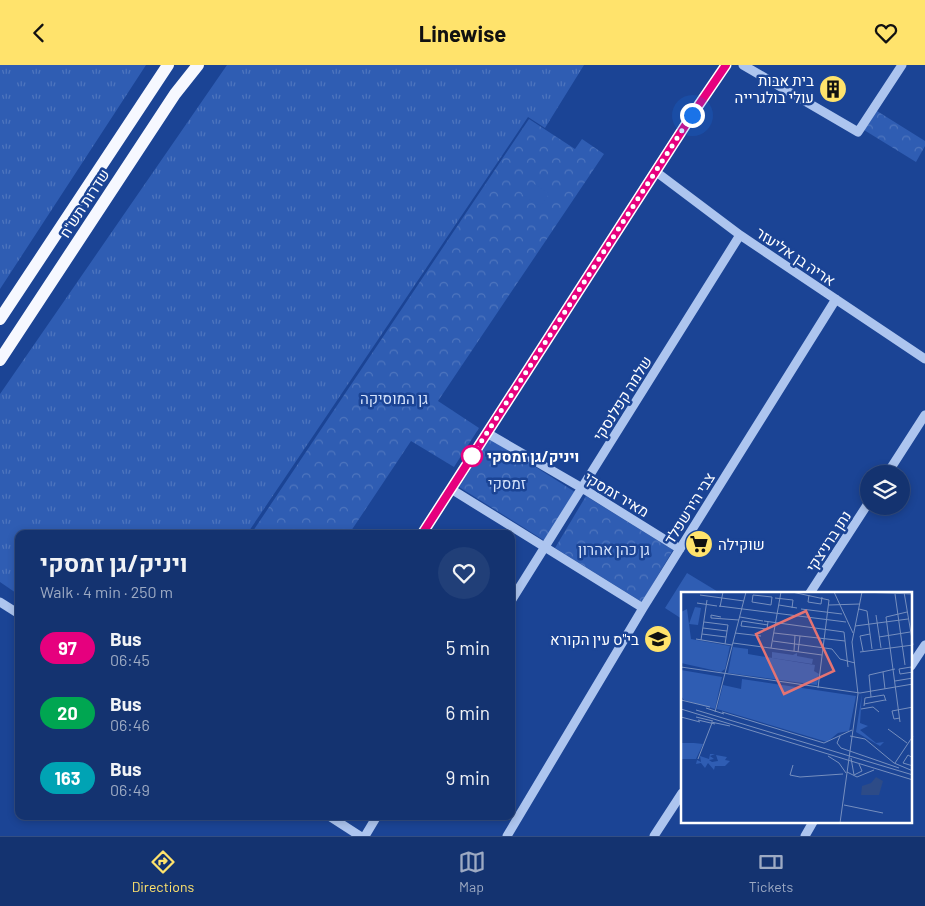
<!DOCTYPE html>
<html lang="en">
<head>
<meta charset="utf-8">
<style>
  :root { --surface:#143370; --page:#213f78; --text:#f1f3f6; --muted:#9daac3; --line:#334e83; --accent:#ffe36c }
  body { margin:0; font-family:Barlow,Heebo,sans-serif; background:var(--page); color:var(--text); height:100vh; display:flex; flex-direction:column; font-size:19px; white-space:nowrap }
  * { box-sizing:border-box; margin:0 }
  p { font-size:16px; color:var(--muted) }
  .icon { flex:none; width:28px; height:28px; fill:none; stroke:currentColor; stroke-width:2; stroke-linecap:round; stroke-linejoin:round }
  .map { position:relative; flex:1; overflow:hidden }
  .side { position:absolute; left:15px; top:465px; width:500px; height:290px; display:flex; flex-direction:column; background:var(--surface); border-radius:10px; box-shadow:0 2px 8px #0003,0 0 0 1px var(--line) }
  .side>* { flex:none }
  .badge { padding:0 10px; border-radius:16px; font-size:18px; line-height:32px }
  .fabs { position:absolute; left:860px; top:400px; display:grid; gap:10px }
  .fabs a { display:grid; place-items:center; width:50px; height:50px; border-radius:50%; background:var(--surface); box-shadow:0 2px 8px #0003,0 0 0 1px var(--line); font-size:25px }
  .you { position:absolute; width:25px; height:25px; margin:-12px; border:4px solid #fff; border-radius:50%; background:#1a73e8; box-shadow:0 0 0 8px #1a73e833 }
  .map>.badge { position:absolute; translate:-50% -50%; box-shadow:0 0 0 2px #fff }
  .round { display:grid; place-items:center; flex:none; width:52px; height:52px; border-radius:26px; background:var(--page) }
  .head { display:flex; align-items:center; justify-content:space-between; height:85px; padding:0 25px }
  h1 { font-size:24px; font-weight:700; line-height:38px }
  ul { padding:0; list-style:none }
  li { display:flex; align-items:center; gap:15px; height:65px; padding:0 25px }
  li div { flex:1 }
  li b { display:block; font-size:19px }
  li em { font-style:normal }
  li .badge { min-width:55px; font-weight:700; text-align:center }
  header { display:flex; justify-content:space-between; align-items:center; height:65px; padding:0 25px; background:var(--accent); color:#111; font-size:22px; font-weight:700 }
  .menu { display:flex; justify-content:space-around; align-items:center; height:70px; border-top:1px solid var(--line); background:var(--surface); font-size:14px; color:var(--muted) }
  .menu a { display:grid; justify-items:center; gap:2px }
  .menu .selected { color:var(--accent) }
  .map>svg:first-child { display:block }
</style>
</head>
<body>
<header><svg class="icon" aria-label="back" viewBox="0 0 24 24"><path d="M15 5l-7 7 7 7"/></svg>Linewise<svg class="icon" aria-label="heart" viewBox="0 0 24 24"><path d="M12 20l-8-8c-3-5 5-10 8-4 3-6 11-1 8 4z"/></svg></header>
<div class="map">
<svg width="925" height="771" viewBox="0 0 925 771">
  <defs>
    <pattern id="grass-tufts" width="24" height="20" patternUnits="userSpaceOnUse" patternTransform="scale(1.25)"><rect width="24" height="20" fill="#2f5db3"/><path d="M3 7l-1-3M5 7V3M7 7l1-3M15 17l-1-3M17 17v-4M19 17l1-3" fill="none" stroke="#4e75be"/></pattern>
    <pattern id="park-crowns" width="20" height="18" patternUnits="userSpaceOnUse" patternTransform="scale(1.25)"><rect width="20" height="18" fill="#2f5db3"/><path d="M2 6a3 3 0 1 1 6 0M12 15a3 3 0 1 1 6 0" fill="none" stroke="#4e75be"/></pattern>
  </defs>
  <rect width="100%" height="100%" fill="#1b4495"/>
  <path fill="url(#grass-tufts)" d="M0 0H146L0 224Z
    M227 0H584L545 63 528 52 247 469H19V530L0 517V329Z"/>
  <path fill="url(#park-crowns)" d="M877 46 925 76V81L916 97 864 65Z
    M529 54 575 84 582 74 604 89 438 336 479 363 454 402 411 376 349 469H251Z
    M490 373 575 427 545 476 459 422Z
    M586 431 673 485 642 537 555 483Z"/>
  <path fill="#2f5db3" d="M531 117 549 129 540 142 522 129Z
    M687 508 720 528H682V554L665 543Z"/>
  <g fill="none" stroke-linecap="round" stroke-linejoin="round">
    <path stroke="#adc5ef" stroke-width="9" d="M743 0 858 67 902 0
      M655 106 740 170 925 294
      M487 368 582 423 680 484
      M887 409 925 350
      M451 424 643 543
      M422 469 692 49 726 0
      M810 528 869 437
      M511 536 740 170
      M0 537 19 549
      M911 601 925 580
      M329 751 360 771
      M365 771 377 751
      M507 771 643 543 836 234
      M654 771 682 728
      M805 771 813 757"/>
    <path stroke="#f6f8ff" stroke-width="12" d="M0 254 168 0
      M0 295 175 29 198 0"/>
  </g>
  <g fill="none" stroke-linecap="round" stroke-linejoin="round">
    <g stroke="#fff" stroke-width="11">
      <path id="line" d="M422 469 692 50 726 0"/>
    </g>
    <use href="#line" stroke="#e6007e" stroke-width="8"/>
    <path stroke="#fff" stroke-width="5" stroke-dasharray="0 9" d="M472 391 692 50"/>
  </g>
  <defs>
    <g id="building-disc" transform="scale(1.4375)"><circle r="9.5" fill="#ffe36c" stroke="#1b4495"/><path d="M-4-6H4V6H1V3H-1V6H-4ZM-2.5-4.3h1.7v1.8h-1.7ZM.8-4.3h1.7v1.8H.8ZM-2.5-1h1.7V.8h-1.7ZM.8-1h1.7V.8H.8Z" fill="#111"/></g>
    <g id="supermarket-disc" transform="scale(1.4375)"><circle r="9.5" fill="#ffe36c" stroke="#1b4495"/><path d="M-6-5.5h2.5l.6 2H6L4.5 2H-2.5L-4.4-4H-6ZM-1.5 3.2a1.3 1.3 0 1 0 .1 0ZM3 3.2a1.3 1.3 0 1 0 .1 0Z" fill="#111"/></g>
    <g id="school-disc" transform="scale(1.4375)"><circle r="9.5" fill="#ffe36c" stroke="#1b4495"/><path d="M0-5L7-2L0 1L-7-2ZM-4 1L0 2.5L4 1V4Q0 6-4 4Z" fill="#111"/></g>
  </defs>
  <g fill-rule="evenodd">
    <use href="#building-disc" x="833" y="24"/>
    <use href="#supermarket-disc" x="699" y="479"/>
    <use href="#school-disc" x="658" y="574"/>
  </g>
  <circle fill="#fff" stroke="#e6007e" stroke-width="2.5" cx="472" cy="391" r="10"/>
  <g text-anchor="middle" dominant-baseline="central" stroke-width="5" stroke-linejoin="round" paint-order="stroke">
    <g font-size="15" fill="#fff" stroke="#1b4495" text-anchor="end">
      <text x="814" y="15">בית אבות<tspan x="814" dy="17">עולי בולגרייה</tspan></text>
      <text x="718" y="479" text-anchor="start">שוקילה</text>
      <text x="639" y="574">בי"ס עין הקורא</text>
    </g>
    <g font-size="15" fill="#fff" stroke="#1b4495">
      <text transform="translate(84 138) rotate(-57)">שדרות תש"ח</text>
      <text transform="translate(796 191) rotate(34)">אריה בן אליעזר</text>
      <text transform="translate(622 333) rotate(-58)">שלמה קפלנסקי</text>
      <text transform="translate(617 429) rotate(31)">מאיר זמסקי</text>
      <text transform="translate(689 443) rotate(-58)">צבי הירשפלד</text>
      <text transform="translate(828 476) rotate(-57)">נתן ברניצקי</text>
    </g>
    <g font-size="15" fill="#d4e2fb" stroke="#1b4495">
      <text x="394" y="333">גן המוסיקה</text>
      <text x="507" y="418">זמסקי</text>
      <text x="614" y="484">גן כהן אהרון</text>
    </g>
    <g font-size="15" font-weight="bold" fill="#fff" stroke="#1b4495" text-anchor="start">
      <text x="487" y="391">ויניק/גן זמסקי</text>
    </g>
  </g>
  <g transform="translate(681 527)">
    <rect width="231" height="231" fill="#1b4495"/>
    <path d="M6 17 10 47 49 54 44 77 40 80 0 71V20ZM52 55 67 57V62L134 73 133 79 138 82 136 93 47 81ZM0 78 41 85 34 117 3 108 0 104ZM61 87 175 104 168 139 157 141 146 150 36 117 42 93 60 97ZM29 162H34L29 164 33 167 28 168 31 170 37 169 35 163 46 165 44 168 49 169 44 174H34L33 178 27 171 24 176 20 171 15 172 16 168 20 170 19 164 28 167Z" fill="#2f5db3"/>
    <path d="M14 15 20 16 17 33 8 32ZM91 60 112 63 116 61V64L132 67 131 72 91 66ZM181 102 179 131 187 134 179 138 195 151 203 150 199 154 175 140Z" fill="#2f5db3"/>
    <path d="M0 151H13L22 152 15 167H0Z" fill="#2f5db3"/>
    <path d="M195 185 202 189 198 203H180L181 194 190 191Z" fill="#2d4b87"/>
    <path fill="none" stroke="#768fbf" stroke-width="1" d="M111 0 148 8 137 96M153 0 172 41M181 0 232 2M223 0 232 53M214 2 224 73M19 3 63 9M72 3 91 5 90 13 71 10ZM128 3 127 10 140 12 141 5M94 6 112 8 111 16M16 11 36 14M98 13 116 16M148 13 179 12M38 14 165 30M39 15 42 0M120 17 161 22M178 17 186 19 191 57M195 23 200 56M40 25 30 23V26L58 28M59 25 82 29M61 29 60 34 86 37 87 30M61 29 87 33M83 29 163 40 167 75M23 30 47 33 44 52M174 34 227 27M22 36 46 39M54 41 80 44M93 41 164 49M21 42 45 45M198 45 229 40M15 47 51 53M20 48 26 8M92 49 151 57 159 67 174 71M52 51 141 63M90 56 100 0M113 59 114 43M182 59 179 44 189 42M117 60 119 44M179 60 232 53M0 75 179 101M202 80 204 97M231 80 230 75 218 77 219 82 232 80M214 89 232 86M179 101 232 92M190 105 188 83 214 77M0 108 29 115M183 112 204 108M183 114 184 106 203 103 205 109M25 116 43 122M0 117 232 188M180 117 192 115 198 120M15 118 232 183M34 120 65 0M41 120 143 151 171 138M0 125 19 130M15 125 32 129M219 126 213 127 211 119 232 115M17 128 34 132M30 130 49 134M219 130 205 25 226 20M207 137 226 151M159 144 156 151 160 156 218 176M169 144 184 147 213 171 232 179M147 164 158 171 165 181M170 166 173 183 181 179 178 172M232 166 227 163 222 171 232 174M17 167 31 131M214 171 232 144M112 173 109 183 119 185 162 182M166 180 176 185 193 178M163 213 202 221M159 231 177 102 171 50 181 0"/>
    <path fill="#e47373" fill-opacity="0.15" stroke="#e47373" stroke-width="2.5" d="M125 19 153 79 103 102 75 42Z"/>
    <rect width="231" height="231" fill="none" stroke="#fff" stroke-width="2.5"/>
  </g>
</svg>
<div class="fabs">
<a><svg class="icon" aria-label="layers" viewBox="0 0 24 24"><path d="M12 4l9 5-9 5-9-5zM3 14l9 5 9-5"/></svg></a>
</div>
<div class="you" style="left:692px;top:50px"></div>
<section class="side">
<div class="head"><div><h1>ויניק/גן זמסקי</h1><p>Walk · 4 min · 250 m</p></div><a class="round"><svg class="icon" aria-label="heart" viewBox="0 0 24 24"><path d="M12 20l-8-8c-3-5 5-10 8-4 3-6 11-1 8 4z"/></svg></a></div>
<ul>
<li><span class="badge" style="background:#e6007e;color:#fff">97</span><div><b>Bus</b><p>06:45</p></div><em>5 min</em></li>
<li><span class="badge" style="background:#00a651;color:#fff">20</span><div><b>Bus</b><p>06:46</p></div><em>6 min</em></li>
<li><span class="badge" style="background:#00a3b4;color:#fff">163</span><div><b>Bus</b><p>06:49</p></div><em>9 min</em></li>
</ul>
</section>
</div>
<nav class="menu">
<a class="selected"><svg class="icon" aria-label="directions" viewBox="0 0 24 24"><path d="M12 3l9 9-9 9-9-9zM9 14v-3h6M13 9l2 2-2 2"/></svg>Directions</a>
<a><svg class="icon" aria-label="map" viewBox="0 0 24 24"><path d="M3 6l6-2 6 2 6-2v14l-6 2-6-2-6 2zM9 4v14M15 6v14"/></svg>Map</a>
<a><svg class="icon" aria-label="tickets" viewBox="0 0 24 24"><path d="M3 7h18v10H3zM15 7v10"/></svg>Tickets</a>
</nav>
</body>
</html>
